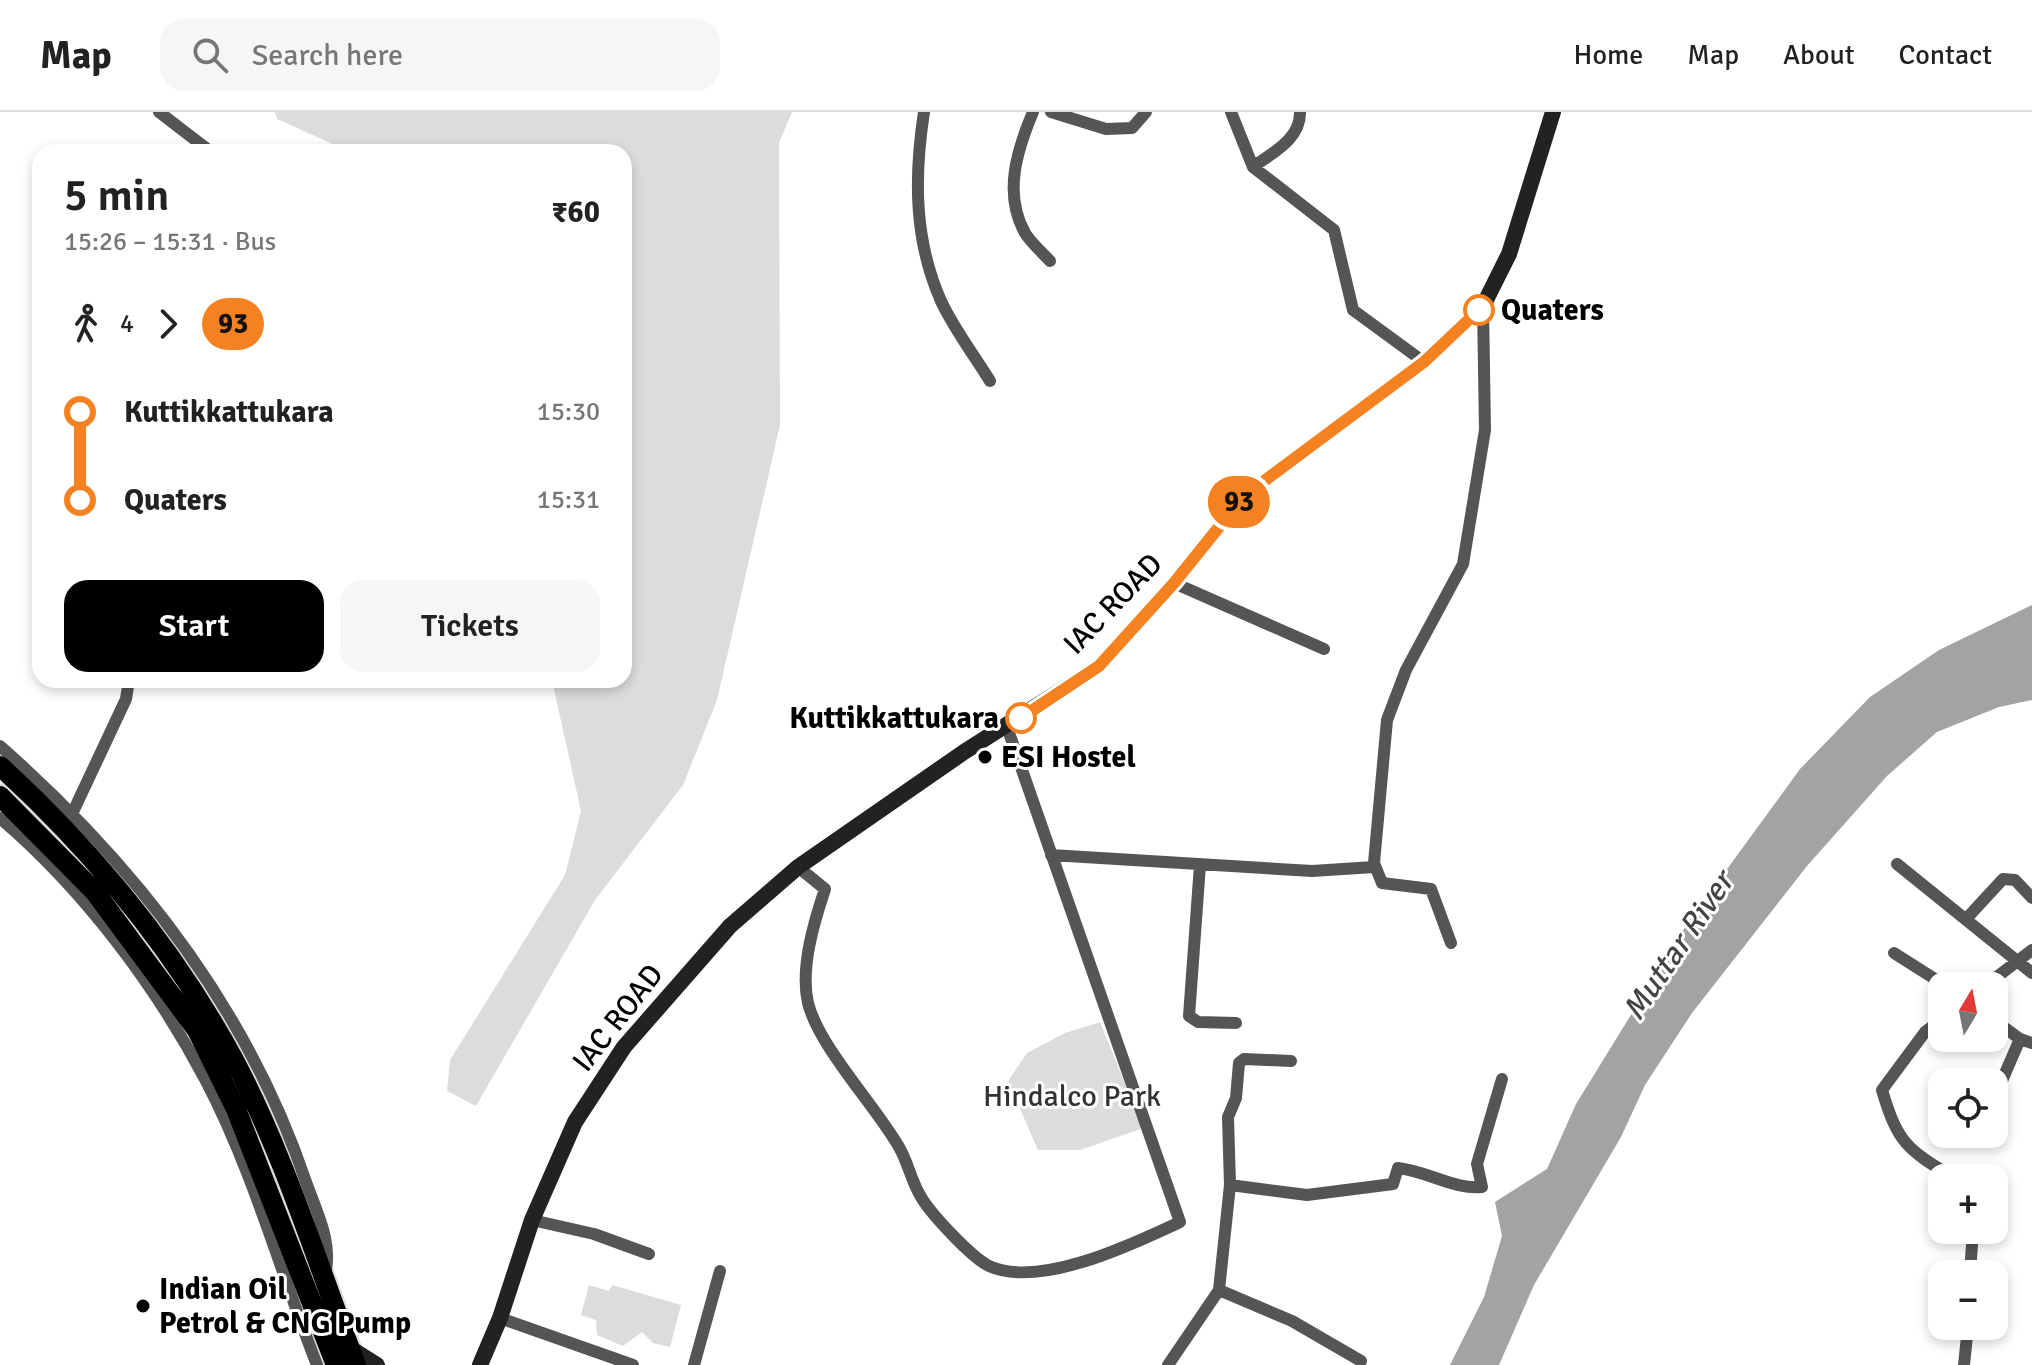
<!DOCTYPE html>
<html lang="en">
<head>
<meta charset="utf-8">
<style>
  :root { --surface:#fff; --page:#f6f6f6; --text:#222; --muted:#767676; --line:#e0e0e0; --accent:#000 }
  body { margin:0; font-family:Signika,sans-serif; background:var(--page); color:var(--text); height:100vh; display:flex; flex-direction:column; font-size:30px; white-space:nowrap }
  * { box-sizing:border-box; margin:0 }
  p { font-size:26px; color:var(--muted) }
  .icon { flex:none; width:44px; height:44px; fill:none; stroke:currentColor; stroke-width:2; stroke-linecap:round; stroke-linejoin:round }
  .map { position:relative; flex:1; overflow:hidden }
  .sheet { position:absolute; left:32px; top:32px; width:600px; height:544px; display:flex; flex-direction:column; background:var(--surface); border-radius:24px; box-shadow:0 4px 12px #0003 }
  .sheet>* { flex:none }
  .badge { padding:0 16px; border-radius:26px; font-size:28px; line-height:52px }
  .needle { width:52px; rotate:10deg }
  .tools { position:absolute; left:1928px; top:860px; display:grid; gap:16px }
  .tools a { display:grid; place-items:center; width:80px; height:80px; border-radius:16px; background:var(--surface); box-shadow:0 4px 12px #0003; font-size:40px }
  .map>.badge { position:absolute; translate:-50% -50%; box-shadow:0 0 0 4px #fff }
  .legs { display:flex; align-items:center; gap:12px; height:88px; padding:0 32px; font-size:26px }
  .legs p { margin-inline-start:auto }
  .overview { display:flex; align-items:center; justify-content:space-between; height:136px; padding:0 32px }
  h1 { font-size:44px; font-weight:600; line-height:60px }
  .action { display:flex; gap:16px; margin-top:auto; padding:16px 32px }
  .action a { flex:1; height:92px; border-radius:24px; background:var(--accent); color:#fff; font-size:32px; font-weight:600; line-height:92px; text-align:center }
  .action a+a { background:var(--page); color:var(--text) }
  ul { padding:0 32px; list-style:none }
  li { display:flex; align-items:center; gap:28px; height:88px; font-size:30px }
  li i { display:grid; place-items:center; width:12px; height:100%; margin:0 10px; background:currentColor }
  li i::after { content:''; width:20px; height:20px; margin:-10px; border:6px solid; border-radius:50%; background:var(--surface) }
  li p { margin-inline-start:auto }
  li:first-child i { background:linear-gradient(#0000 50%,currentColor 0) }
  li:last-child i { background:linear-gradient(currentColor 50%,#0000 0) }
  header { display:flex; align-items:center; gap:48px; box-sizing:border-box; height:112px; padding:0 40px; background:var(--surface); border-bottom:2px solid var(--line) }
  header strong { font-size:38px }
  nav { display:flex; gap:44px; margin-inline-start:auto; font-size:28px }
  .search { width:560px; height:72px; background:var(--page); display:flex; align-items:center; gap:20px; box-sizing:border-box; padding:0 28px; border-radius:24px; color:var(--muted); font-size:30px }
  .map>svg:first-child { display:block }
</style>
</head>
<body>
<header>
<strong>Map</strong>
<div class="search"><svg class="icon" aria-label="search" viewBox="0 0 24 24"><circle cx="10" cy="10" r="6"/><path d="M15 15l6 6"/></svg>Search here</div>
<nav><a>Home</a><a>Map</a><a>About</a><a>Contact</a></nav>
</header>
<div class="map">
<svg width="2032" height="1253" viewBox="0 0 2032 1253">
  <rect width="100%" height="100%" fill="#fff"/>
  <path fill="#dcdcdc" d="M275 0H792L779 31 780 313 717 588 683 673 595 788 476 994 447 979 450 948 565 763 581 699 552 568H624V40H340L337 34 277 7Z
    M1100 910 1143 1016 1080 1038H1038L1008 969 1027 941 1065 921Z
    M589 1173 609 1179 612 1173 681 1193 670 1235 653 1231 642 1220 623 1234 597 1223 596 1208 581 1203Z"/>
  <path fill="#a3a3a3" d="M2032 493V588L1999 595 1937 620 1887 664 1807 754 1692 901 1645 973 1621 1025 1534 1173 1499 1253H1450L1484 1185 1502 1124 1495 1090 1547 1057 1576 992 1687 812 1800 657 1870 585 1939 538Z"/>
  <g fill="none" stroke-linecap="round" stroke-linejoin="round">
    <g stroke="#dbdbdb" stroke-width="24">
      <path id="trunk" d="M0 654C93 739 174 837 234 948 285 1045 317 1151 356 1253
        M0 684 95 780 197 918 236 997 336 1253"/>
    </g>
    <path stroke="#555" stroke-width="12" d="M159 0 211 40
      M924 0C914 65 914 128 941 189 954 217 974 243 990 269
      M1033 0C1017 38 1003 82 1025 121 1031 131 1043 141 1050 149
      M1051 0 1106 17 1132 16 1146 0
      M1231 0 1253 55 1334 118 1353 198 1424 250
      M1253 55C1272 41 1301 27 1300 0
      M1174 471 1324 537
      M0 634C136 754 248 897 306 1070 317 1101 333 1131 325 1162
      M72 702 126 587 129 568
      M0 706C83 777 155 872 206 969 253 1059 280 1159 317 1253
      M1051 743 1312 759 1374 755
      M1897 752 2032 861
      M1200 753 1189 904 1198 910 1236 911
      M798 755 825 777C814 810 800 856 808 891 819 935 875 993 899 1035 908 1050 911 1069 921 1085 931 1102 971 1145 989 1154 1040 1177 1133 1132 1180 1110L1007 615
      M1967 806 2003 767 2015 768 2032 786
      M1451 831 1431 777 1382 771 1374 751 1387 608 1406 558 1463 452 1485 318 1483 194
      M1894 841 1946 874
      M1985 874 2032 838
      M1942 907 1925 920 1882 978C1898 1032 1907 1037 1954 1066
      M1994 908 2020 927 2032 931
      M1994 987 2020 927
      M1230 1073 1307 1083 1393 1072 1398 1056C1427 1059 1455 1078 1482 1075L1477 1052 1502 967
      M532 1108 594 1122 649 1142
      M1970 1162 1973 1118
      M1219 1178 1292 1209 1361 1249
      M500 1206 633 1253
      M694 1253 720 1159
      M1168 1253 1219 1178 1230 1073 1228 1005 1236 986 1239 951 1244 947 1291 949
      M1964 1253 1968 1214"/>
    <path stroke="#222" stroke-width="16" d="M350 1236 377 1253
      M480 1253 500 1206 532 1108 575 1010 624 935 730 814 798 755 964 640 1099 554 1174 471 1244 384 1424 250 1483 194 1509 142 1553 0"/>
    <use href="#trunk" stroke="#000" stroke-width="20"/>
  </g>
  <g fill="none" stroke-linecap="round" stroke-linejoin="round">
    <g stroke="#fff" stroke-width="18">
      <path id="line-1" d="M1021 606 1099 554 1174 471 1244 384 1424 250 1479 198"/>
    </g>
    <use href="#line-1" stroke="#f58220" stroke-width="12"/>
  </g>
  <g fill="#fff" stroke="#f58220" stroke-width="4">
    <circle cx="1479" cy="198" r="14"/>
    <circle cx="1021" cy="606" r="14"/>
  </g>
  <g fill="#000" stroke="#fff" stroke-width="3">
    <circle cx="985" cy="645" r="8"/>
    <circle cx="143" cy="1194" r="8"/>
  </g>
  <g text-anchor="middle" dominant-baseline="central" stroke-width="6" stroke-linejoin="round" paint-order="stroke">
    <g font-size="30" font-weight="bold" fill="#000" stroke="#fff" text-anchor="start">
      <text x="1501" y="198">Quaters</text>
      <text x="999" y="606" text-anchor="end">Kuttikkattukara</text>
    </g>
    <g font-size="30" fill="#000" stroke="#fff">
      <text transform="translate(1113 492) rotate(-46)">IAC ROAD</text>
      <text transform="translate(618 906) rotate(-52)">IAC ROAD</text>
    </g>
    <g font-size="30" font-weight="bold" fill="#000" stroke="#fff" text-anchor="start">
      <text x="1001" y="645">ESI Hostel</text>
      <text x="159" y="1177">Indian Oil<tspan x="159" dy="34">Petrol &amp; CNG Pump</tspan></text>
    </g>
    <g font-size="30" fill="#333" stroke="#fff">
      <text x="1072" y="984">Hindalco Park</text>
    </g>
    <g font-size="32" font-style="italic" fill="#444" stroke="#fff">
      <text transform="translate(1678 834) rotate(-56)">Muttar River</text>
    </g>
  </g>
</svg>
<div class="tools">
<a><svg class="needle" viewBox="-14 -14 28 28"><path d="M0-13l5 13h-10z" fill="#e53935"/><path d="M0 13l5-13h-10z" fill="#767676"/></svg></a>
<a><svg class="icon" aria-label="locate" viewBox="0 0 24 24"><circle cx="12" cy="12" r="6"/><path d="M12 2v4M12 18v4M2 12h4M18 12h4"/></svg></a>
<a>+</a>
<a>−</a>
</div>
<b class="badge" style="left:1239px;top:390px;background:#f58220;color:#111">93</b>
<section class="sheet">
<div class="overview"><div><h1>5 min</h1><p>15:26 – 15:31 · Bus</p></div><b>₹60</b></div>
<div class="legs"><svg class="icon" aria-label="walk" viewBox="0 0 24 24"><circle cx="13" cy="4" r="2"/><path d="M13 8l-2 6 4 7M11 14l-3 7M7 12l3-4h3l4 4"/></svg>4<svg class="icon" aria-label="forward" viewBox="0 0 24 24"><path d="M9 5l7 7-7 7"/></svg><b class="badge" style="background:#f58220;color:#111">93</b></div>
<ul>
<li><i style="color:#f58220"></i><b>Kuttikkattukara</b><p>15:30</p></li>
<li><i style="color:#f58220"></i><b>Quaters</b><p>15:31</p></li>
</ul>
<div class="action"><a>Start</a><a>Tickets</a></div>
</section>
</div>
</body>
</html>
